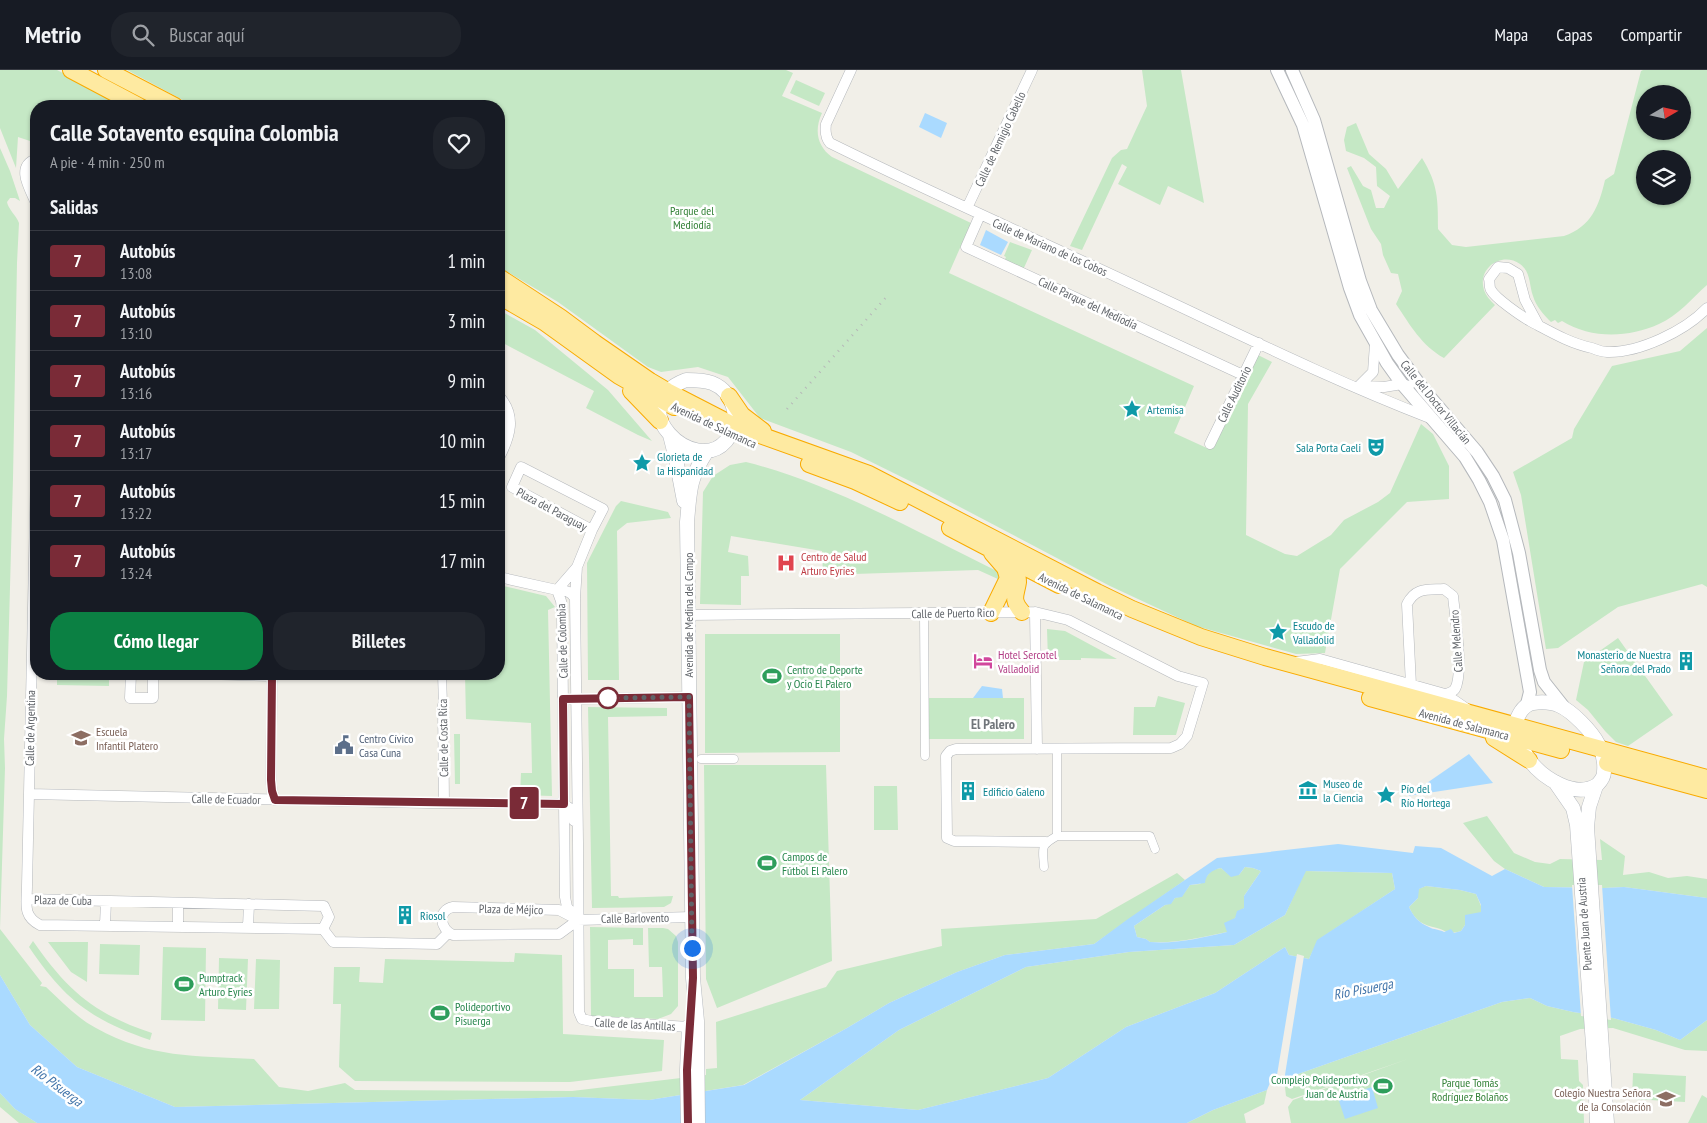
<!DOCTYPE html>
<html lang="es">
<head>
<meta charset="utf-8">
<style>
  :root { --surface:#171b24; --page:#20242c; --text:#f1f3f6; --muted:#9ea1a6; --line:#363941; --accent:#0b8043 }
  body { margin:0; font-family:"PT Sans Narrow",sans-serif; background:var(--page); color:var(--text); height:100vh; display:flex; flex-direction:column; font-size:19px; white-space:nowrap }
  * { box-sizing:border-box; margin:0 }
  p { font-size:16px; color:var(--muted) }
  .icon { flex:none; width:28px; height:28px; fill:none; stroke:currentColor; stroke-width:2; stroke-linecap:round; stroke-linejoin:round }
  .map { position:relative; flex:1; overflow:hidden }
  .panel { position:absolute; left:30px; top:30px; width:475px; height:580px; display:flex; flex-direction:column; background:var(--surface); border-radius:20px; box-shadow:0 1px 4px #0004 }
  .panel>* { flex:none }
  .badge { padding:0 10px; border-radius:4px; font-size:18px; line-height:32px }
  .needle { width:32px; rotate:81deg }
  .fabs { position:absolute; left:1636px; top:15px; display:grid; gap:10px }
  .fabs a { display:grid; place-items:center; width:55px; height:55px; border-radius:50%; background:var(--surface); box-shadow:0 1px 4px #0004; font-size:25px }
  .you { position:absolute; width:25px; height:25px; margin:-12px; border:4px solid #fff; border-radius:50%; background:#1a73e8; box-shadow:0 0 0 8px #1a73e833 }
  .map>.badge { position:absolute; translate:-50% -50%; box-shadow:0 0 0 2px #fff }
  h2 { padding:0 20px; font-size:19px; line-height:45px }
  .round { display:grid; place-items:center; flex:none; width:52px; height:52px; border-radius:20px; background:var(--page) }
  .headline { display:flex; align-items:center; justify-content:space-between; height:85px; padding:0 20px }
  h1 { font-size:24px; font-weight:700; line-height:38px }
  .primary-button { display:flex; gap:10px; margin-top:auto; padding:10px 20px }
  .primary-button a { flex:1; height:58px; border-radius:20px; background:var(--accent); color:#fff; font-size:20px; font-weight:700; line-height:58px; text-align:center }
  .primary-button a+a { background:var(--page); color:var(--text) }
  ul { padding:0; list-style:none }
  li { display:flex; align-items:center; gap:15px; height:60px; padding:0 20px; border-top:1px solid var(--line) }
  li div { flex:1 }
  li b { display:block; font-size:19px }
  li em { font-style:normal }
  li .badge { min-width:55px; font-weight:700; text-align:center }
  header { display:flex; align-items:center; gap:30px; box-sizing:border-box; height:70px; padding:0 25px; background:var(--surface); border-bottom:1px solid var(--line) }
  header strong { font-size:24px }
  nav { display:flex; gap:28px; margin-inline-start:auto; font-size:18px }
  .search { width:350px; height:45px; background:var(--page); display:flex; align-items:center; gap:12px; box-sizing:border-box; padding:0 18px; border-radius:20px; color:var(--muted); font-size:19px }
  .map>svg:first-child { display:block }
</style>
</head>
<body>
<header>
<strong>Metrio</strong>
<div class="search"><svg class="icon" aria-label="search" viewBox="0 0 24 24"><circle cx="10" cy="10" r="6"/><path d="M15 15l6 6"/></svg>Buscar aquí</div>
<nav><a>Mapa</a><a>Capas</a><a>Compartir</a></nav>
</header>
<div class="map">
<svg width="1707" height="1053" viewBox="0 0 1707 1053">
  <rect width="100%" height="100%" fill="#f1efe8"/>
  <path fill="#c5e8c5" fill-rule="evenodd" d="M0 0H57L127 36H36V73L18 67 16 98 0 58Z
    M127 0H786L793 3 782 26 822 43C814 60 817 76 832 87L971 153 949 203 1194 316 1174 363 1209 379 1254 283 1272 292 1248 334 1246 465 1285 484 1297 486 1331 465 1344 450 1378 432 1390 423 1421 354 1433 364 1449 396V429L1407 432 1340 499 1325 583 1296 584 1196 556 1110 516 922 417 851 382 760 348 728 307 698 297 661 302 648 297 558 232 499 197V36H194Z
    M1142 0H1181L1204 133 1168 116 1160 135 1118 114 1127 97 1122 94 1082 180 1070 176 1112 88 1121 80 1127 79 1147 36Z
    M1643 0H1707V215C1692 228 1678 246 1659 254 1628 268 1591 269 1562 251L1558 253 1555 250 1551 252C1543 244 1536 236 1533 226 1529 215 1531 202 1520 194 1502 181 1477 198 1484 220 1486 226 1490 230 1495 235L1444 288C1422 276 1410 255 1396 234L1402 221 1398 204 1391 203 1383 185 1381 174 1371 159 1347 98 1351 96 1363 116 1371 120 1376 138H1384L1390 126 1377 116 1376 97 1364 88 1346 81 1344 70 1347 57 1356 53 1369 84 1386 99 1398 119 1422 88C1438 114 1438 129 1438 159L1452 175 1466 177 1564 166C1591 157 1599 136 1605 110L1614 104 1641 1ZM1645 24H1682V61H1645ZM1645 89H1682V126H1645Z
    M796 10 825 23 819 36 790 23Z
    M0 78 10 101 20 131 15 128H10L7 132C8 139 16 145 19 153L17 193 13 408 7 626 4 669 5 698 0 859 42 913 40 916 46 917C62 932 77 948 96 958 149 988 196 986 254 989L279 1017 308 1021 345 1013 355 1020 572 1021 706 1005V999L717 998 716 952 826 917 837 901 942 876 941 859 1096 849 1177 803 1185 810 1094 874 1005 885 957 902 889 933 847 958 743 1015 649 1030 573 1027 175 1037 77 997 30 955 0 905Z
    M1010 172 1032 180 1023 200 1004 191 1006 187 1004 186Z
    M499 240 535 260 608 320 652 371 638 365 586 338 594 321 499 271Z
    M1707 258V517L1702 514 1618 537 1558 578 1546 579 1521 425 1513 402 1572 368 1574 359 1612 296 1680 281Z
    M746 392C833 414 919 463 999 502L998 509 978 500 823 505 822 481 731 466 728 482 748 486 749 506H741V535L700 534 703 422 713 406 730 395Z
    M621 431 668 442 671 448 627 453 617 461 619 610H588L587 493 616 436Z
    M499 515 546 526 555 537 548 540 552 726 520 725 521 703H532L531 653 466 649 465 604H499Z
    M1047 559 1065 561 1117 589 1081 588V590H1048Z
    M705 564H840V682L705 683Z
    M1618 568 1673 645 1628 676 1616 672 1605 661 1588 640 1576 630 1584 592Z
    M57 604H109V616L57 615Z
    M1158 626 1185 633 1176 665H1133L1134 637H1155Z
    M929 628H1024V669H929Z
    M588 637 667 638V646L608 647 611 826H618L619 828 673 826 671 833 664 837 592 838Z
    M454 664H460V714H455Z
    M704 695H826L832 891 717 938 706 909Z
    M874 716H897L898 760H874Z
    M1487 746 1514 783 1535 792 1550 794 1560 789 1602 790 1600 769 1625 786 1623 805 1649 802 1668 808 1687 806 1707 809V828L1624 817 1604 818 1544 817 1505 799 1494 791 1463 753Z
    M1245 797 1253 798 1261 801 1244 826V838L1235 848 1227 862C1202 867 1176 874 1150 872L1146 869 1137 867 1134 856 1165 835 1171 833 1175 828 1182 826 1190 815 1200 814 1212 800 1221 798 1227 803 1239 805Z
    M1305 801 1392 803 1395 819 1318 870 1309 889 1289 885 1285 877 1215 923 1126 957 1048 1008 918 1040 800 1030 899 960 1026 897 1129 882 1234 875 1285 845Z
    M1426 816 1460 820 1476 824 1481 836V843L1473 845 1465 850V855L1461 861C1449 865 1447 861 1437 858 1423 855 1415 851 1409 837L1418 828V819Z
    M590 857 643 858V875H633V869L608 870V899H634V927H663L662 897H649L648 858H663L668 859 676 866 678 872V936L671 944 658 949 591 946Z
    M33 871C67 920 94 944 152 963L150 970C90 949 65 930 29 877Z
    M48 872H88L87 912 71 902Z
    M100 874 140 875 139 905 99 904Z
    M163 877 206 878 205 951 161 950Z
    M515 883 562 885 563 964 664 970 662 1001 570 1012 355 1011 339 997 341 934H333L334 897H360L359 912 383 913 385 889 514 892Z
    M219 888 248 889 246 940 218 939Z
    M256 889 280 890 279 939H254Z
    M1530 928 1547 936 1573 942 1613 948 1656 960 1680 970 1707 950V981L1685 980 1613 958 1580 959 1560 966 1561 989 1578 990 1579 1011 1583 1015 1584 1053H1291L1288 1037 1293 1030 1408 989 1292 1029 1286 1026 1284 1009 1502 932Z
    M1633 1003 1686 1006 1685 1032 1632 1029Z
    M1267 1020 1264 1034 1244 1044 1246 1053H1187L1213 1040Z
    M0 1023 15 1039 37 1053H19L0 1037Z
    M1702 1025 1707 1028V1053H1688Z"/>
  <path fill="#aadaff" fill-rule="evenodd" d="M925 43 947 53 941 68 919 57Z
    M986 160 1008 172 1001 185 980 175Z
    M982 616 1002 619 1003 628H973Z
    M1469 684 1493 713 1408 726Z
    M1338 774 1413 783 1415 776 1441 778 1492 806 1505 799 1544 817 1604 818 1624 817 1707 828V950L1680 970 1656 960 1613 948 1573 942 1547 936 1530 928 1502 932 1284 1009 1272 1008 1267 1020 1213 1040 1187 1053H37L15 1039 0 1023V905L30 955 77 997 175 1037 573 1027 649 1030 744 1015 847 958 889 933 957 902 1005 885 1094 874 1128 849 1217 788ZM1245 797 1253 798 1261 801 1244 826V838L1237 841 1235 848 1224 853 1227 862C1201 868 1176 874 1150 872L1146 869 1137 867 1134 856 1165 835 1171 834 1175 828 1182 827 1190 815 1205 813C1206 804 1212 800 1221 798L1231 807 1239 805ZM1306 801 1392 803 1395 819 1317 870 1309 889 1289 885 1285 877 1215 923 1126 957 1048 1008 918 1040 800 1030 899 960 1026 897 1129 882 1234 875 1285 845ZM1426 816 1460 820 1476 824 1481 835V842L1465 845V855L1461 861 1454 863 1451 859 1444 862C1439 859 1434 860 1429 857 1419 853 1413 846 1409 837L1418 828 1419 819Z
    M1372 1017 1378 1038 1345 1049 1338 1028Z"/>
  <path fill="#f1efe8" d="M1572 815H1602L1611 950 1581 946Z
    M1297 884 1304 886 1284 1011H1276Z"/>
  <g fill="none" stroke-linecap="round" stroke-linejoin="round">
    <g stroke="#b5b8bc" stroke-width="9">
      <path id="pedestrian" d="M924 544 925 686
        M442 604 443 635
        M1057 678V766H1150L1155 779
        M701 689H734
        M1044 797C1043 778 1039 776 1057 766"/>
    </g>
    <g stroke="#b5b8bc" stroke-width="11">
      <path id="minor" d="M851 0 826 54C825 61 825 67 830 73 931 123 1034 168 1136 216 1233 261 1329 309 1430 348
        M36 89C15 97 30 119 36 133
        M967 138 1032 0
        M980 145 966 177 1243 305
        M1539 256 1525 230 1518 204 1508 198 1498 197 1489 209C1490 212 1489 218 1491 220 1495 228 1521 246 1530 251 1551 262 1569 273 1592 278 1597 280 1602 282 1607 282 1639 283 1685 261 1707 238
        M1359 316 1384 317 1402 314 1409 316
        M1359 316 1373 302 1375 274
        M499 326C517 346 510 367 499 388
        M1210 374 1259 273
        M521 397 603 439 592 460 512 417Z
        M36 398 27 816C27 833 22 846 40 855L323 859
        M499 507 557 520C565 520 570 521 575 528L578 772 579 942 582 949 591 951 689 957
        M557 520 561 531 562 539 565 827 567 837 578 850
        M557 520 577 497 592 460
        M575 528 577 497
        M1035 542 1037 679
        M688 545 1035 542 1068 550 1178 606 1203 613 1187 666 1180 674 1171 678 956 679 950 681 946 686 947 768 954 771 1046 772
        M1296 592 1320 589 1445 624 1467 639
        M131 604 130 628H153V604
        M204 604 272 606
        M272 604 271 710 272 721 275 730
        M1411 615 1407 534C1416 517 1427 520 1444 519L1453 526C1455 547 1464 603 1455 619 1452 623 1449 623 1445 624
        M570 629 689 627
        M443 635 444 733
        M29 724 428 733 564 734 572 740 574 751
        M27 829 324 836 329 847 323 859
        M453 837 559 840 578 850 559 864 453 865C440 859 437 840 453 837Z
        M578 850 692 847
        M105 855 106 831
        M178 856V833
        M248 857 249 834
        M323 859 333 872 437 874 448 863"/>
    </g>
    <g stroke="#b5b8bc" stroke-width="14">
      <path id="tertiary" d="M1277 0 1303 55 1350 218 1360 245 1387 293 1402 314 1465 387 1479 410 1490 432 1503 470 1530 622 1527 634
        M1292 0 1314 50 1360 211 1371 240 1398 285 1423 319 1477 382 1493 406 1505 430 1519 483 1540 600 1544 612 1563 636"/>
    </g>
    <g stroke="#b6babf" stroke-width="15">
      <path id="secondary" d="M686 310C694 310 704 310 712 313 735 322 742 353 726 371 695 407 619 336 686 310Z
        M670 365 676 389 684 431
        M1533 633C1555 630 1566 637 1581 652 1595 666 1606 681 1604 702 1604 707 1601 711 1597 715 1575 729 1543 708 1530 691 1522 680 1517 668 1514 656 1518 646 1522 635 1533 633Z
        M1555 712 1573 738 1577 755 1595 1002 1597 1053
        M1596 716 1589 737 1587 757 1607 1053
        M688 1053 687 1000 689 956
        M698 1053 697 951 693 908 687 452C690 420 689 409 707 381"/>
    </g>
    <g stroke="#f9ab00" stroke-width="18">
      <path id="trunk" d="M71 0 139 36
        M106 0 175 36
        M499 207 560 247 595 273 650 311 667 321 735 356 869 404 1097 522 1132 539 1201 567 1265 587 1707 708
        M499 226 544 252 619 306 674 337
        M631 321 660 351
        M729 326 742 345 763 361
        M809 394 855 411 900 432
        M950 458 1059 515
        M1015 495C1016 500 1018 506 1018 512 1016 526 1011 529 1022 542
        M991 543 1008 508 1005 498 992 483
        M1370 628 1561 680
        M1494 668 1529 690
        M1607 693 1707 720"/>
    </g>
    <use href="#pedestrian" stroke="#fff" stroke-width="8"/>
    <use href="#minor" stroke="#fff" stroke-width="10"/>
    <use href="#tertiary" stroke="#fff" stroke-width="12"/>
    <use href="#secondary" stroke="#fff" stroke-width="14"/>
    <use href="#trunk" stroke="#feeaa1" stroke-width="16"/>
    <path stroke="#b6b7b8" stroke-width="2.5" stroke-dasharray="1 6" stroke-linecap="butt" d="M787 339 889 224"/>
  </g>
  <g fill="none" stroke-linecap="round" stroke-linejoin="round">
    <g stroke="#fff" stroke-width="11">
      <path id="line" d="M272 604 271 710 272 721 275 730 564 734 563 629 689 627 693 908 687 1000 688 1053"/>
    </g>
    <use href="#line" stroke="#7a2b37" stroke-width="8"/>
    <path stroke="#5f6368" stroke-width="5" stroke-dasharray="0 9" d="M608 628 689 627 692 878"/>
  </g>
  <defs>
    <g id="sight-bare" transform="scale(1.5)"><path d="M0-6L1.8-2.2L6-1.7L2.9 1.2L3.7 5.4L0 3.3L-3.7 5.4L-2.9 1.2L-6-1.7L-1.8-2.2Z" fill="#0f9aa8" stroke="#fff" stroke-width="2.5" paint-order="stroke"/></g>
    <g id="theatre-bare" transform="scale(1.5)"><path d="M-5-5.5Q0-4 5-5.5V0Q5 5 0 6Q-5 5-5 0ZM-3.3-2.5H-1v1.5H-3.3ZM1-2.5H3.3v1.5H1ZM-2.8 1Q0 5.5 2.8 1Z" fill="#0f9aa8" stroke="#fff" stroke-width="2.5" paint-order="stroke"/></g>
    <g id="hospital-bare" transform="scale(1.5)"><path d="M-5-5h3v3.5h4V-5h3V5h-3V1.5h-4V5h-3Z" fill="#e0444e" stroke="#fff" stroke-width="2.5" paint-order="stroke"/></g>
    <g id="hotel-bare" transform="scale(1.5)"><path d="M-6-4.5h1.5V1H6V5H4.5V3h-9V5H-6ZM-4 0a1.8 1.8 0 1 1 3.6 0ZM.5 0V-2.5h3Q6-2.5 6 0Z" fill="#d1479c" stroke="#fff" stroke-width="2.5" paint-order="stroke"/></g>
    <g id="building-bare" transform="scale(1.5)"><path d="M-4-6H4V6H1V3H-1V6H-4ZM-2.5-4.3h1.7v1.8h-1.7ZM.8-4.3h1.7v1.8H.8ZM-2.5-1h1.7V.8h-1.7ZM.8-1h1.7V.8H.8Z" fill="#0f9aa8" stroke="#fff" stroke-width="2.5" paint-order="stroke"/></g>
    <g id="stadium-bare" transform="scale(1.5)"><path d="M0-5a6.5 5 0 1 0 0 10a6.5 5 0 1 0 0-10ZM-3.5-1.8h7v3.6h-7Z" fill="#2e9e5b" stroke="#fff" stroke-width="2.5" paint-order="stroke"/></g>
    <g id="school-bare" transform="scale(1.5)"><path d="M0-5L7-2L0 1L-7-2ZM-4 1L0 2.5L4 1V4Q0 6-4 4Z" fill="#8d6e63" stroke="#fff" stroke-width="2.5" paint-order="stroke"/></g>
    <g id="civic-bare" transform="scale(1.5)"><path d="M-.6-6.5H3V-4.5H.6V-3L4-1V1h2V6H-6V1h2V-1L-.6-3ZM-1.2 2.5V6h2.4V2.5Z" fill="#5c6f8a" stroke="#fff" stroke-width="2.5" paint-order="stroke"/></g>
    <g id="museum-bare" transform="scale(1.5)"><path d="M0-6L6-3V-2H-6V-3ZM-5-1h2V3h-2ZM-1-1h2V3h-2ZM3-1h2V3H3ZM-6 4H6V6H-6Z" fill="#0f9aa8" stroke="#fff" stroke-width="2.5" paint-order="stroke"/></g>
  </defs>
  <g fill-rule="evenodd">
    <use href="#sight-bare" x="1132" y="339"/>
    <use href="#theatre-bare" x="1376" y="377"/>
    <use href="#sight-bare" x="642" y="393"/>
    <use href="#hospital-bare" x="786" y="493"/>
    <use href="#sight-bare" x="1278" y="562"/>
    <use href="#hotel-bare" x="983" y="591"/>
    <use href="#building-bare" x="1686" y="591"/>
    <use href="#stadium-bare" x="772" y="606"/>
    <use href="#school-bare" x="81" y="668"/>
    <use href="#civic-bare" x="344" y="675"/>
    <use href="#museum-bare" x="1308" y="720"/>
    <use href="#building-bare" x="968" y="721"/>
    <use href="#sight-bare" x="1386" y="725"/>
    <use href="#stadium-bare" x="767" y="793"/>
    <use href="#building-bare" x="405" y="845"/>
    <use href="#stadium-bare" x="184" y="914"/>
    <use href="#stadium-bare" x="440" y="943"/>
    <use href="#stadium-bare" x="1383" y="1016"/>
    <use href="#school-bare" x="1666" y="1029"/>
  </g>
  <circle fill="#fff" stroke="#7a2b37" stroke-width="2.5" cx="608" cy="628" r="10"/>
  <g text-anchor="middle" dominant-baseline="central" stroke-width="5" stroke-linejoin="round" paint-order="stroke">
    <g font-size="12" fill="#5f6368" stroke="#fff">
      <text transform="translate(1000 69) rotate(-65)">Calle de Remigio Cabello</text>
      <text transform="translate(1050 177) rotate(24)">Calle de Mariano de los Cobos</text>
      <text transform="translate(1088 233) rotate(25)">Calle Parque del Mediodía</text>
      <text transform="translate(1234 324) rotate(-64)">Calle Auditorio</text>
      <text transform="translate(1436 332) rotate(51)">Calle del Doctor Villacián</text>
      <text transform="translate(714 355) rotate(25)">Avenida de Salamanca</text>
      <text transform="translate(552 439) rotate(28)">Plaza del Paraguay</text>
      <text transform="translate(1081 526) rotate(26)">Avenida de Salamanca</text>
      <text transform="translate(953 543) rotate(-1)">Calle de Puerto Rico</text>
      <text transform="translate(688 545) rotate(-90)">Avenida de Medina del Campo</text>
      <text transform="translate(562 571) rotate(-92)">Calle de Colombia</text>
      <text transform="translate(1456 571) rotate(-94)">Calle Melendro</text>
      <text transform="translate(1464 654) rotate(15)">Avenida de Salamanca</text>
      <text transform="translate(30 658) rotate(-89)">Calle de Argentina</text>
      <text transform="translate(443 668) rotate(-91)">Calle de Costa Rica</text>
      <text transform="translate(226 729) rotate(1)">Calle de Ecuador</text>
      <text transform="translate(63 830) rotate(1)">Plaza de Cuba</text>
      <text transform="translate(511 839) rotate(1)">Plaza de Méjico</text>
      <text transform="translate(635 848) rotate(-1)">Calle Barlovento</text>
      <text transform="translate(1584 854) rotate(-94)">Puente Juan de Austria</text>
      <text transform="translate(635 954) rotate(3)">Calle de las Antillas</text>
    </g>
    <g font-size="12" fill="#348238" stroke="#fff">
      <text x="692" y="140">Parque del<tspan x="692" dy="14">Mediodía</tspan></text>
      <text x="1470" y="1012">Parque Tomás<tspan x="1470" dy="14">Rodríguez Bolaños</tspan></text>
    </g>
    <g font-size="12" fill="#0d838f" stroke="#fff" text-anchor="start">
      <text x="1147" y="339">Artemisa</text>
      <text x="1361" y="377" text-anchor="end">Sala Porta Caeli</text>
      <text x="657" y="386">Glorieta de<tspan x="657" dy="14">la Hispanidad</tspan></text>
      <text x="1293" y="555">Escudo de<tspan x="1293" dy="14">Valladolid</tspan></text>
      <text x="1671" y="584" text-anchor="end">Monasterio de Nuestra<tspan x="1671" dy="14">Señora del Prado</tspan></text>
      <text x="1323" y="713">Museo de<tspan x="1323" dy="14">la Ciencia</tspan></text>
      <text x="1401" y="718">Pío del<tspan x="1401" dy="14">Río Hortega</tspan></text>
      <text x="983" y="721">Edificio Galeno</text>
      <text x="420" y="845">Riosol</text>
    </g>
    <g font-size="12" fill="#be3a42" stroke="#fff" text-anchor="start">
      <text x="801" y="486">Centro de Salud<tspan x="801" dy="14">Arturo Eyries</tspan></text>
    </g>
    <g font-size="12" fill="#b23c85" stroke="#fff" text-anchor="start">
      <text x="998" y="584">Hotel Sercotel<tspan x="998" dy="14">Valladolid</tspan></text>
    </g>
    <g font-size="12" fill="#27864d" stroke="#fff" text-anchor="start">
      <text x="787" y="599">Centro de Deporte<tspan x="787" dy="14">y Ocio El Palero</tspan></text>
      <text x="782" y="786">Campos de<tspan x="782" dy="14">Fútbol El Palero</tspan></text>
      <text x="199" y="907">Pumptrack<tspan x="199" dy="14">Arturo Eyries</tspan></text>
      <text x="455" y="936">Polideportivo<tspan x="455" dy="14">Pisuerga</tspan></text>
      <text x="1368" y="1009" text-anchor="end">Complejo Polideportivo<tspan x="1368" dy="14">Juan de Austria</tspan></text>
    </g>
    <g font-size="12" fill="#785e54" stroke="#fff" text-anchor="start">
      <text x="96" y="661">Escuela<tspan x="96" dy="14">Infantil Platero</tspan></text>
      <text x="1651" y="1022" text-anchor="end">Colegio Nuestra Señora<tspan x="1651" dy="14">de la Consolación</tspan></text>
    </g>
    <g font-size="12" fill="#4e5e75" stroke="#fff" text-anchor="start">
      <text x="359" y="668">Centro Cívico<tspan x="359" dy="14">Casa Cuna</tspan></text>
    </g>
    <g font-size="14" font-weight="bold" fill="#70757a" stroke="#fff">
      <text x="993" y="654">El Palero</text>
    </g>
    <g font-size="14" font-style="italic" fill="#4174aa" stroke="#fff">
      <text transform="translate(1363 919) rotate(-11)">Río Pisuerga</text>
      <text transform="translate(57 1015) rotate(37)">Río Pisuerga</text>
    </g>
  </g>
</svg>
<div class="fabs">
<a><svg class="needle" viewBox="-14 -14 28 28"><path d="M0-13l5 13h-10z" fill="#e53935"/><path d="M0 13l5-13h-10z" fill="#9ea1a6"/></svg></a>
<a><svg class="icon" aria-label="layers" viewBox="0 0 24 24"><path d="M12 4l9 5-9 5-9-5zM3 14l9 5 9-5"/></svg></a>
</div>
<div class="you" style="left:692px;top:878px"></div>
<b class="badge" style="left:524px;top:733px;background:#7a2b37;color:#fff">7</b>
<section class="panel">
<div class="headline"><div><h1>Calle Sotavento esquina Colombia</h1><p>A pie · 4 min · 250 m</p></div><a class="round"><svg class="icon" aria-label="heart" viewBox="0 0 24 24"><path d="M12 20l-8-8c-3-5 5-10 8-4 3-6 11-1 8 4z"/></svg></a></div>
<h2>Salidas</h2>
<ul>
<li><span class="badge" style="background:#7a2b37;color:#fff">7</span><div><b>Autobús</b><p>13:08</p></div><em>1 min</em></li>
<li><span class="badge" style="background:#7a2b37;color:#fff">7</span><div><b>Autobús</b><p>13:10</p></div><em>3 min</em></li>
<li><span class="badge" style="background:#7a2b37;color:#fff">7</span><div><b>Autobús</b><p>13:16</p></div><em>9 min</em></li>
<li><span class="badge" style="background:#7a2b37;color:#fff">7</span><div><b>Autobús</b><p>13:17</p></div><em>10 min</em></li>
<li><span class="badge" style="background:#7a2b37;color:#fff">7</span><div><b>Autobús</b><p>13:22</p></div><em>15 min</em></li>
<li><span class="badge" style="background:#7a2b37;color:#fff">7</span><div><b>Autobús</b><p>13:24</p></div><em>17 min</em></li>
</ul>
<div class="primary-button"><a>Cómo llegar</a><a>Billetes</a></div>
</section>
</div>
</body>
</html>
